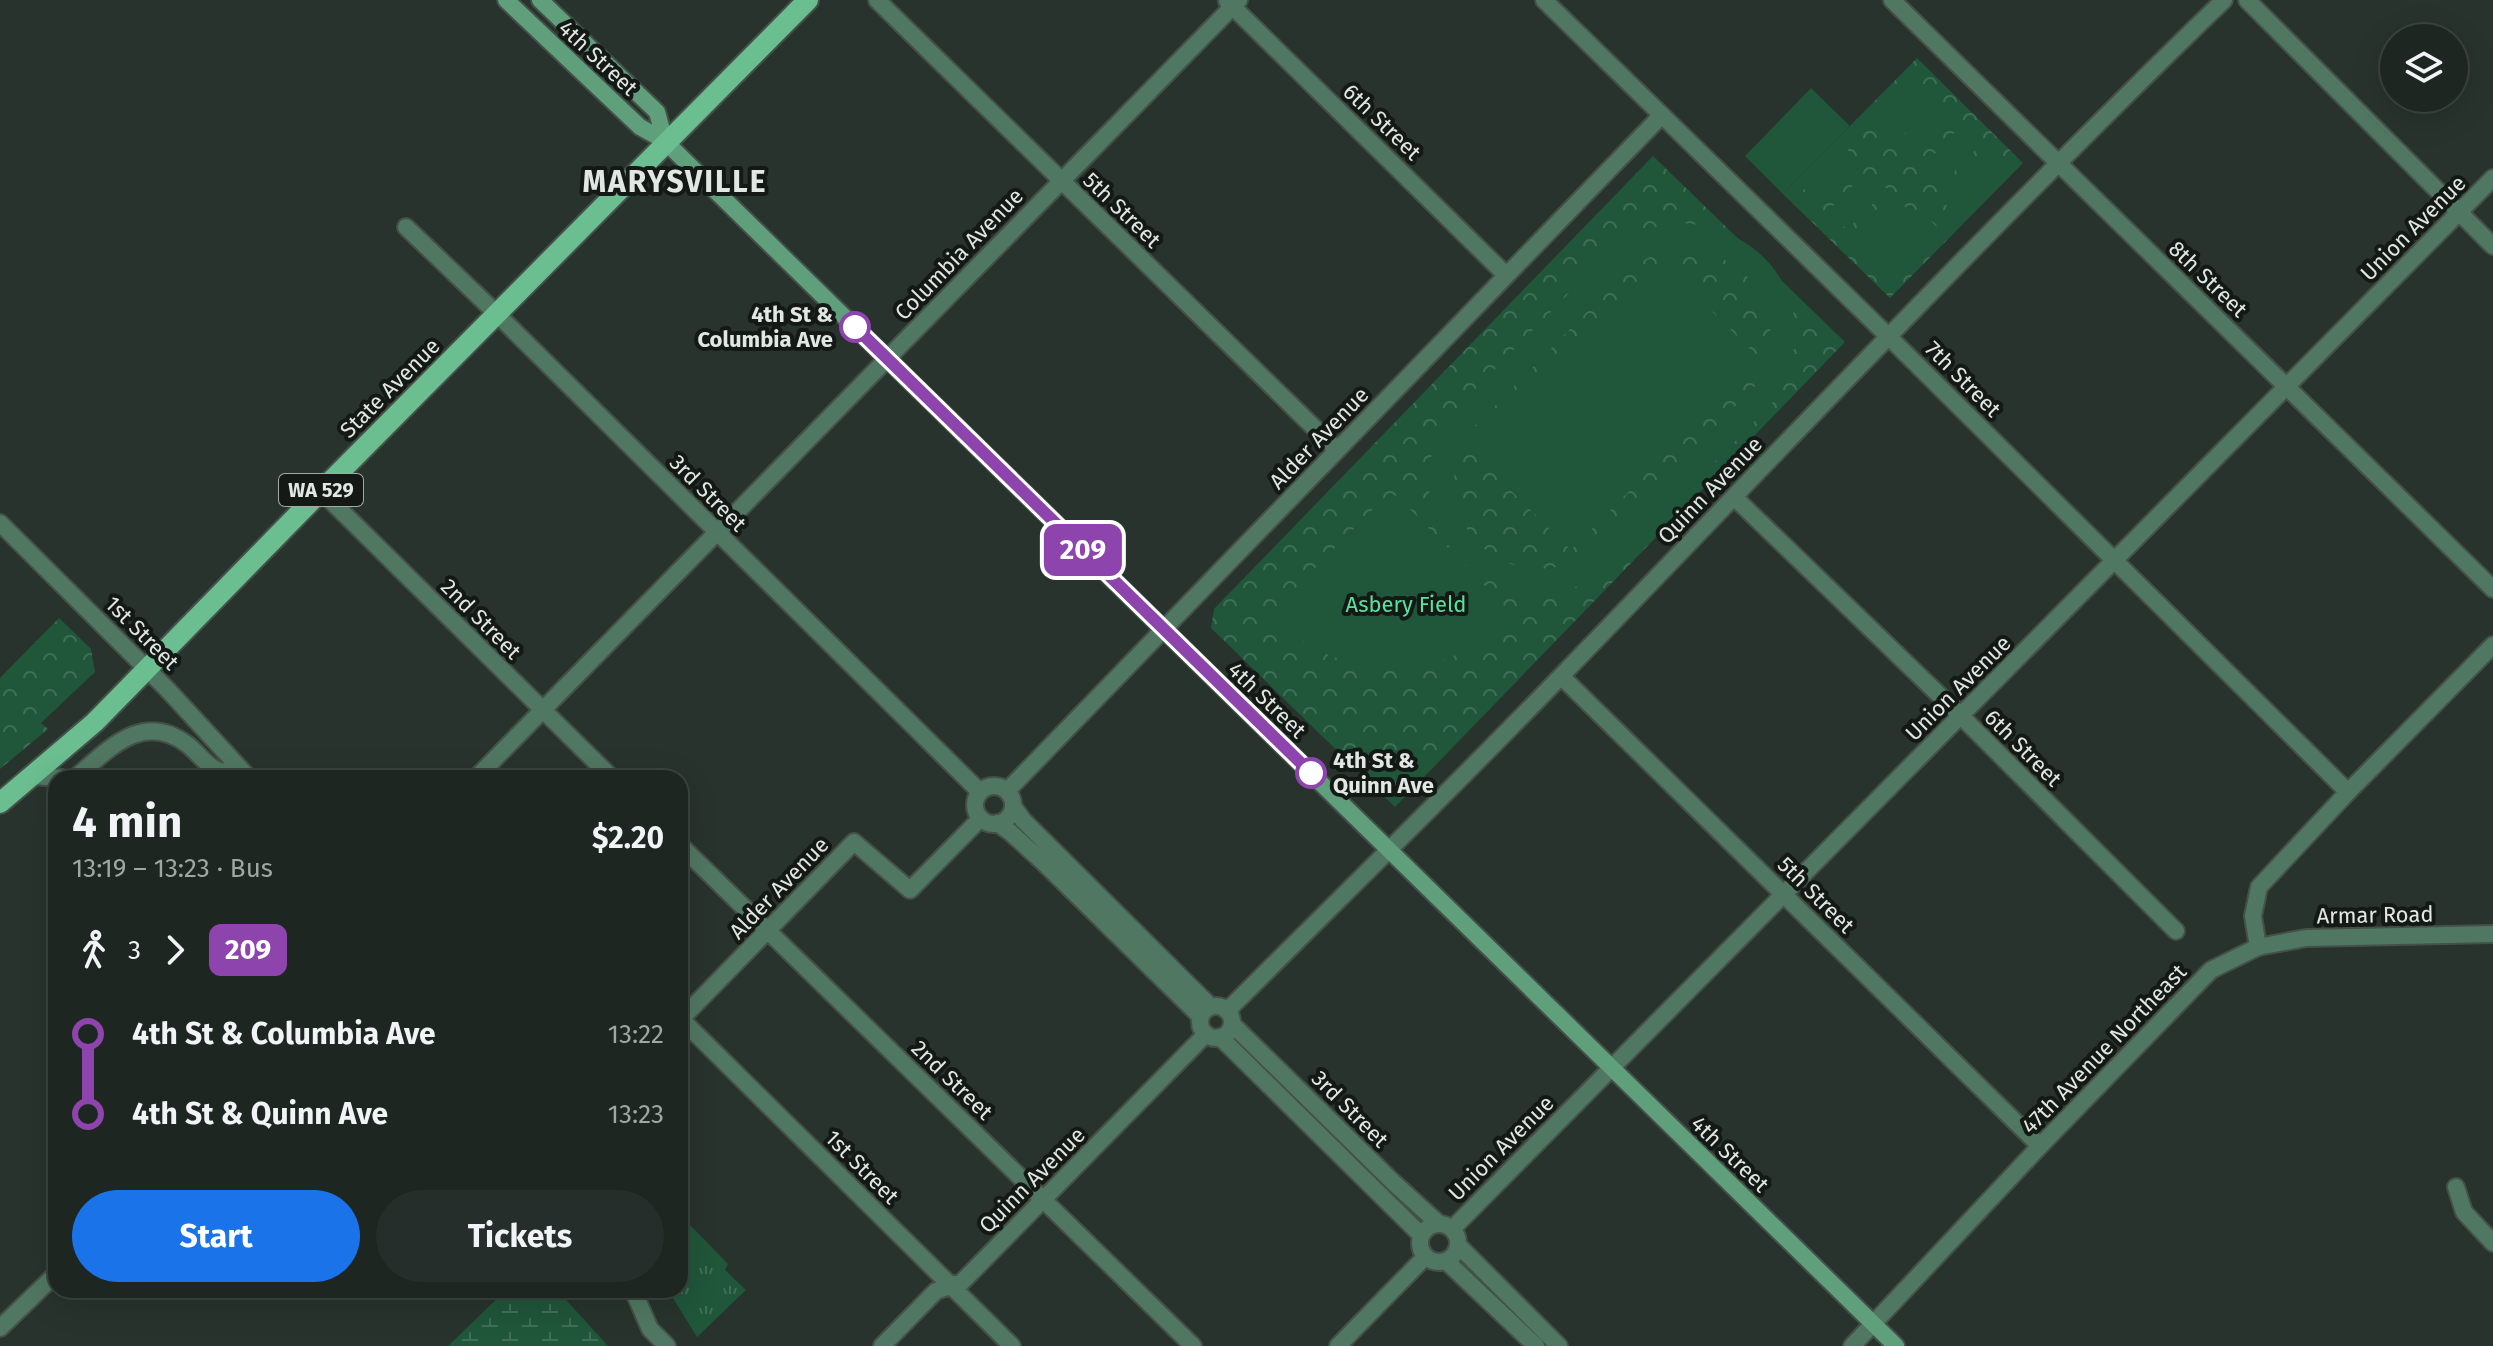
<!DOCTYPE html>
<html lang="en">
<head>
<meta charset="utf-8">
<style>
  :root { --surface:#1d2621; --page:#252e2a; --text:#f1f3f6; --muted:#a0a5a5; --line:#3b433f; --accent:#1a73e8 }
  body { margin:0; font-family:"Fira Sans",sans-serif; background:var(--page); color:var(--text); height:100vh; display:flex; flex-direction:column; font-size:30px; white-space:nowrap }
  * { box-sizing:border-box; margin:0 }
  p { font-size:26px; color:var(--muted) }
  .icon { flex:none; width:44px; height:44px; fill:none; stroke:currentColor; stroke-width:2; stroke-linecap:round; stroke-linejoin:round }
  .map { position:relative; flex:1; overflow:hidden }
  .drawer { position:absolute; left:48px; top:770px; width:640px; height:528px; display:flex; flex-direction:column; background:var(--surface); border-radius:24px; box-shadow:0 8px 32px #0002,0 0 0 2px var(--line) }
  .drawer>* { flex:none }
  .badge { padding:0 16px; border-radius:12px; font-size:28px; line-height:52px }
  .buttons { position:absolute; left:2380px; top:24px; display:grid; gap:16px }
  .buttons a { display:grid; place-items:center; width:88px; height:88px; border-radius:50%; background:var(--surface); box-shadow:0 8px 32px #0002,0 0 0 2px var(--line); font-size:40px }
  .map>.badge { position:absolute; translate:-50% -50%; box-shadow:0 0 0 4px #fff }
  .legs { display:flex; align-items:center; gap:12px; height:88px; padding:0 24px; font-size:26px }
  .legs p { margin-inline-start:auto }
  .head { display:flex; align-items:center; justify-content:space-between; height:136px; padding:0 24px }
  h1 { font-size:44px; font-weight:700; line-height:60px }
  .action { display:flex; gap:16px; margin-top:auto; padding:16px 24px }
  .action a { flex:1; height:92px; border-radius:48px; background:var(--accent); color:#fff; font-size:32px; font-weight:700; line-height:92px; text-align:center }
  .action a+a { background:var(--page); color:var(--text) }
  ul { padding:0 24px; list-style:none }
  li { display:flex; align-items:center; gap:28px; height:80px; font-size:30px }
  li i { display:grid; place-items:center; width:12px; height:100%; margin:0 10px; background:currentColor }
  li i::after { content:''; width:20px; height:20px; margin:-10px; border:6px solid; border-radius:50%; background:var(--surface) }
  li p { margin-inline-start:auto }
  li:first-child i { background:linear-gradient(#0000 50%,currentColor 0) }
  li:last-child i { background:linear-gradient(currentColor 50%,#0000 0) }
  .map>svg:first-child { display:block }
</style>
</head>
<body>
<div class="map">
<svg width="2493" height="1346" viewBox="0 0 2493 1346">
  <defs>
    <pattern id="grass-tufts" width="24" height="20" patternUnits="userSpaceOnUse" patternTransform="scale(2)"><rect width="24" height="20" fill="#20563a"/><path d="M3 7l-1-3M5 7V3M7 7l1-3M15 17l-1-3M17 17v-4M19 17l1-3" fill="none" stroke="#406e56"/></pattern>
    <pattern id="wetland-marsh" width="20" height="14" patternUnits="userSpaceOnUse" patternTransform="scale(2)"><rect width="20" height="14" fill="#20563a"/><path d="M1 5h8M5 5V1M11 12h8M15 12V8" fill="none" stroke="#406e56"/></pattern>
    <pattern id="park-crowns" width="20" height="18" patternUnits="userSpaceOnUse" patternTransform="scale(2)"><rect width="20" height="18" fill="#20563a"/><path d="M2 6a3 3 0 1 1 6 0M12 15a3 3 0 1 1 6 0" fill="none" stroke="#406e56"/></pattern>
  </defs>
  <rect width="100%" height="100%" fill="#27332c"/>
  <path fill="url(#grass-tufts)" d="M680 1215 728 1264 725 1270 746 1290 697 1337 668 1290H680Z"/>
  <path fill="url(#wetland-marsh)" d="M506 1290H557L608 1346H448Z"/>
  <path fill="url(#park-crowns)" d="M1917 58 2023 163 1890 298 1783 194Z
    M1653 156 1845 342 1395 807 1211 628 1214 609Z
    M59 618 91 649 95 672 41 723 48 729 0 769V678Z"/>
  <path fill="#20563a" fill-rule="evenodd" d="M1910 77 1929 96 1889 137 1869 119Z
    M1811 88 1850 126 1783 194 1745 156Z
    M1935 103 1954 121 1914 162 1895 144Z
    M1960 127 1979 146 1939 187 1920 169Z
    M1843 145 1862 164 1822 205 1802 187Z
    M1986 152 1992 158 1997 152 2008 163 2003 168 2005 171 1964 212 1961 209 1956 215 1945 204 1951 199 1945 193Z
    M1868 170 1887 189 1847 230 1828 211Z
    M1893 195 1912 214 1872 255 1853 236Z
    M1928 218 1939 229 1933 234 1937 239 1897 280 1893 276 1887 281 1877 271 1882 265 1878 261 1918 220 1923 224Z
    M1678 223C1775 226 1826 317 1775 400L1620 560C1571 603 1515 604 1464 564L1514 616C1440 686 1342 686 1270 614L1387 495 1397 496 1454 554C1424 506 1418 466 1449 416L1616 245 1646 229ZM1686 249C1758 256 1792 323 1756 385L1592 553C1507 605 1419 519 1468 433L1632 266 1658 253Z
    M1660 260 1760 359 1571 550 1471 451Z"/>
  <g fill="none" stroke-linecap="round" stroke-linejoin="round">
    <g stroke="#455049" stroke-width="20">
      <path id="minor" d="M877 0 1337 450
        M1544 0 1889 337 2348 792
        M2247 0 2493 246
        M1227 1 1506 275
        M321 491 612 778
        M1734 497 1961 716 2176 931
        M1561 676 2040 1146
        M476 778 1239 0
        M1007 791 1662 115
        M680 845 1193 1346
        M2258 947 2306 938 2493 934
        M1227 1011C1340 898 1454 787 1565 672 1783 447 1998 218 2224 0
        M681 1019 1012 1346
        M680 1020 854 842 910 890 980 819
        M2456 1187 2464 1212 2493 1243
        M1453 1228 2493 178
        M0 1328 56 1274
        M882 1346 936 1291 962 1282 1206 1034
        M1338 1346 1425 1257
        M1852 1346 1873 1324"/>
    </g>
    <g stroke="#455049" stroke-width="20">
      <path id="tertiary" d="M1892 0 2493 589
        M406 227 497 314 979 791
        M0 523 167 689 249 778
        M33 776 62 778
        M75 778C109 749 143 710 188 745 197 752 207 766 217 770 223 773 235 771 242 771
        M975 805a19 19 0 1 1 38 0a19 19 0 1 1-38 0Z
        M1013 806 1023 820 1211 1007
        M997 823 1010 832 1043 862 1201 1017
        M1200 1022a16 16 0 1 1 32 0a16 16 0 1 1-32 0Z
        M1232 1024 1394 1183 1438 1223
        M1220 1037 1421 1235
        M1420 1243a19 19 0 1 1 38 0a19 19 0 1 1-38 0Z
        M1458 1245 1559 1346
        M1446 1261 1536 1346
        M633 1290 650 1329 667 1346
        M1873 1324 2040 1146 2211 970 2258 947 2253 916 2259 887 2348 792 2493 645"/>
    </g>
    <g stroke="#455049" stroke-width="20">
      <path id="secondary" d="M506 0 640 127 665 141 683 159 1896 1346
        M540 0 657 112 665 141"/>
    </g>
    <g stroke="#455049" stroke-width="24">
      <path id="primary" d="M0 803 95 722 321 491 808 0"/>
    </g>
    <use href="#minor" stroke="#507761" stroke-width="16"/>
    <use href="#tertiary" stroke="#507761" stroke-width="16"/>
    <use href="#secondary" stroke="#609f7c" stroke-width="16"/>
    <use href="#primary" stroke="#6abe90" stroke-width="20"/>
  </g>
  <g fill="none" stroke-linecap="round" stroke-linejoin="round">
    <g stroke="#fff" stroke-width="18">
      <path id="line-1" d="M855 327 1311 773"/>
    </g>
    <use href="#line-1" stroke="#8e44ad" stroke-width="12"/>
  </g>
  <g fill="#fff" stroke="#8e44ad" stroke-width="4">
    <circle cx="855" cy="327" r="14"/>
    <circle cx="1311" cy="773" r="14"/>
  </g>
  <g text-anchor="middle" dominant-baseline="central" stroke-width="8" stroke-linejoin="round" paint-order="stroke">
    <rect fill="#141916" stroke="#a4aaa6" stroke-width="2" x="279" y="474" width="84" height="32" rx="6"/>
    <g font-size="20" font-weight="bold" fill="#e1e8e3">
      <text x="321" y="490">WA 529</text>
    </g>
    <g font-size="22" fill="#e1e8e3" stroke="#141916">
      <text transform="translate(598 58) rotate(43)">4th Street</text>
      <text transform="translate(1382 122) rotate(44)">6th Street</text>
      <text transform="translate(1122 210) rotate(44)">5th Street</text>
      <text transform="translate(2413 228) rotate(-45)">Union Avenue</text>
      <text transform="translate(959 254) rotate(-46)">Columbia Avenue</text>
      <text transform="translate(2208 279) rotate(44)">8th Street</text>
      <text transform="translate(1963 379) rotate(45)">7th Street</text>
      <text transform="translate(390 388) rotate(-45)">State Avenue</text>
      <text transform="translate(1319 438) rotate(-46)">Alder Avenue</text>
      <text transform="translate(1710 490) rotate(-46)">Quinn Avenue</text>
      <text transform="translate(708 493) rotate(45)">3rd Street</text>
      <text transform="translate(481 619) rotate(45)">2nd Street</text>
      <text transform="translate(142 633) rotate(45)">1st Street</text>
      <text transform="translate(1958 688) rotate(-45)">Union Avenue</text>
      <text transform="translate(1267 700) rotate(44)">4th Street</text>
      <text transform="translate(2023 748) rotate(45)">6th Street</text>
      <text transform="translate(779 888) rotate(-46)">Alder Avenue</text>
      <text transform="translate(1816 895) rotate(45)">5th Street</text>
      <text transform="translate(2375 915) rotate(-1)">Armar Road</text>
      <text transform="translate(2104 1049) rotate(-46)">47th Avenue Northeast</text>
      <text transform="translate(952 1080) rotate(44)">2nd Street</text>
      <text transform="translate(1350 1109) rotate(45)">3rd Street</text>
      <text transform="translate(1501 1148) rotate(-45)">Union Avenue</text>
      <text transform="translate(1730 1154) rotate(44)">4th Street</text>
      <text transform="translate(862 1167) rotate(45)">1st Street</text>
      <text transform="translate(1032 1180) rotate(-45)">Quinn Avenue</text>
    </g>
    <g font-size="22" font-weight="bold" fill="#e1e8e3" stroke="#141916" text-anchor="end">
      <text x="833" y="314">4th St &amp;<tspan x="833" dy="25">Columbia Ave</tspan></text>
      <text x="1333" y="760" text-anchor="start">4th St &amp;<tspan x="1333" dy="25">Quinn Ave</tspan></text>
    </g>
    <g font-size="22" fill="#58e29e" stroke="#141916">
      <text x="1406" y="604">Asbery Field</text>
    </g>
    <g font-size="30" font-weight="bold" letter-spacing="2" fill="#e1e8e3" stroke="#141916">
      <text x="675" y="182">MARYSVILLE</text>
    </g>
  </g>
</svg>
<div class="buttons">
<a><svg class="icon" aria-label="layers" viewBox="0 0 24 24"><path d="M12 4l9 5-9 5-9-5zM3 14l9 5 9-5"/></svg></a>
</div>
<b class="badge" style="left:1083px;top:550px;background:#8e44ad;color:#fff">209</b>
<section class="drawer">
<div class="head"><div><h1>4 min</h1><p>13:19 – 13:23 · Bus</p></div><b>$2.20</b></div>
<div class="legs"><svg class="icon" aria-label="walk" viewBox="0 0 24 24"><circle cx="13" cy="4" r="2"/><path d="M13 8l-2 6 4 7M11 14l-3 7M7 12l3-4h3l4 4"/></svg>3<svg class="icon" aria-label="forward" viewBox="0 0 24 24"><path d="M9 5l7 7-7 7"/></svg><b class="badge" style="background:#8e44ad;color:#fff">209</b></div>
<ul>
<li><i style="color:#8e44ad"></i><b>4th St &amp; Columbia Ave</b><p>13:22</p></li>
<li><i style="color:#8e44ad"></i><b>4th St &amp; Quinn Ave</b><p>13:23</p></li>
</ul>
<div class="action"><a>Start</a><a>Tickets</a></div>
</section>
</div>
</body>
</html>
